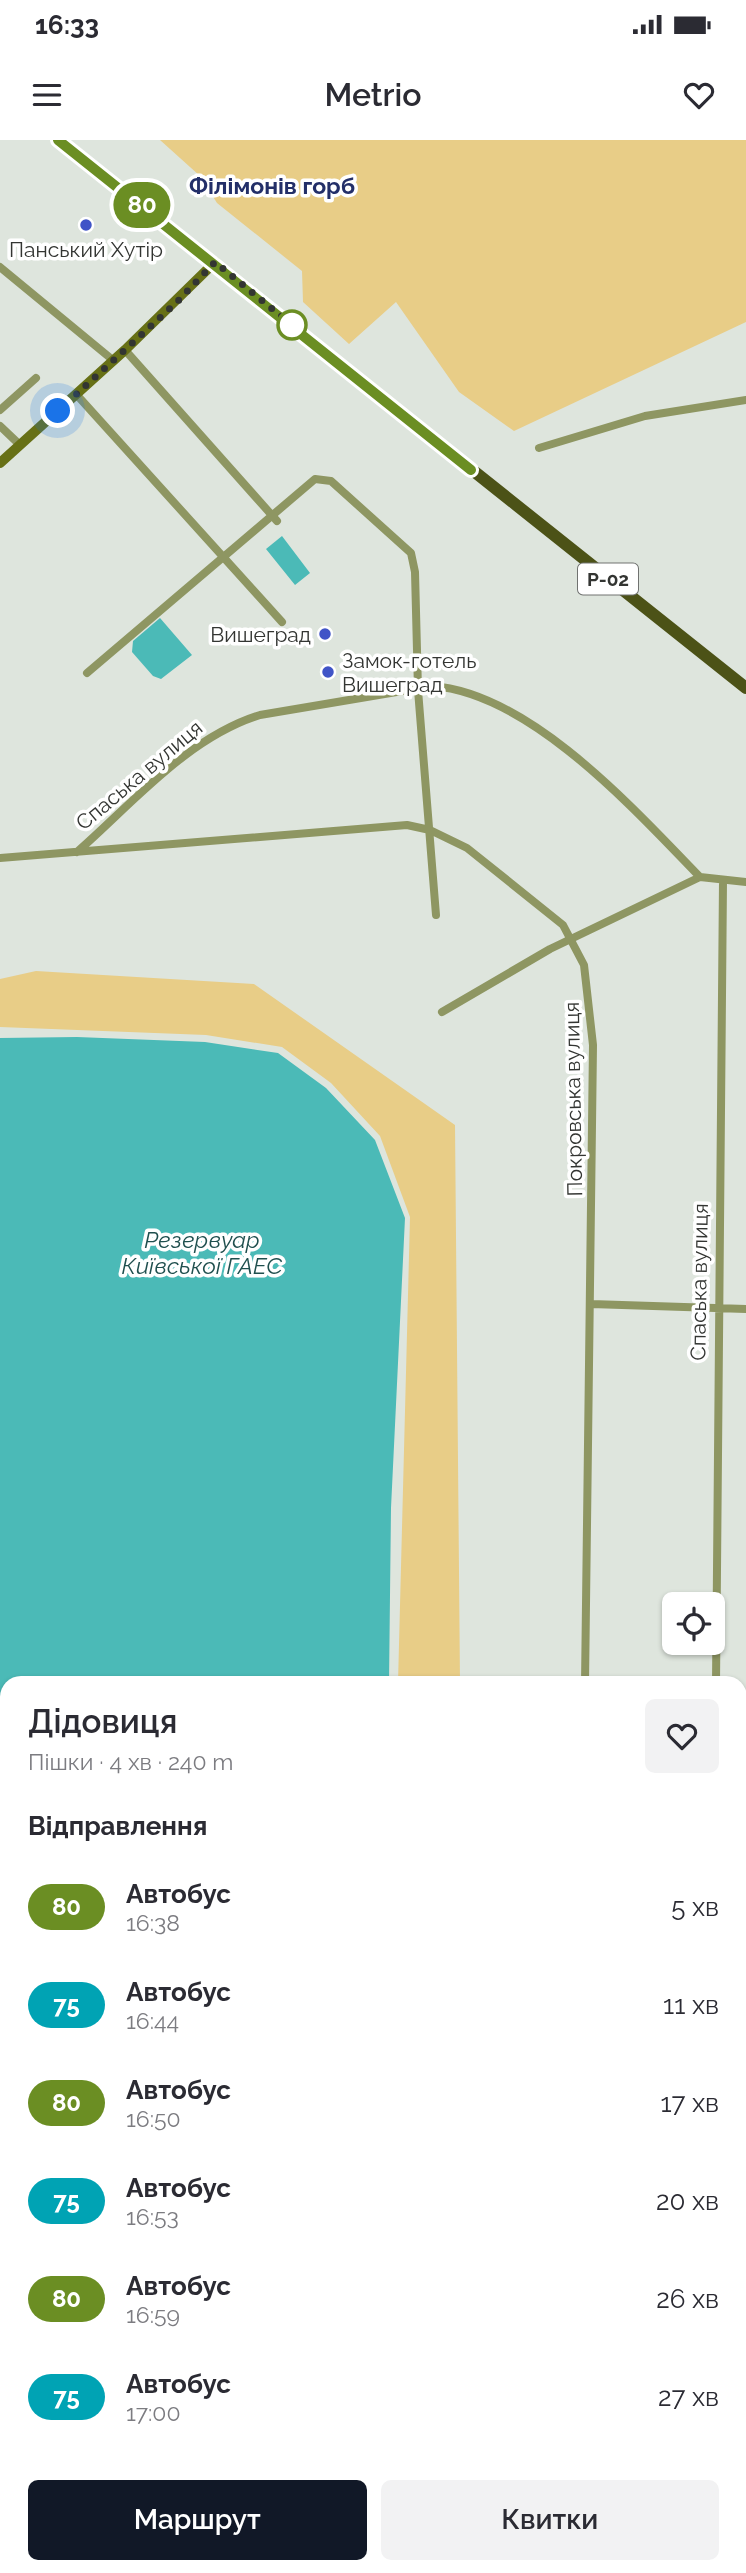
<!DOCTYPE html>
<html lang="uk">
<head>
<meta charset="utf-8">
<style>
  :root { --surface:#fff; --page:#f2f2f3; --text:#2b2b33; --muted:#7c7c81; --accent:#111827 }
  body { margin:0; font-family:Raleway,sans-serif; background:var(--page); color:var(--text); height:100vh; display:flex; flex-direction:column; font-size:26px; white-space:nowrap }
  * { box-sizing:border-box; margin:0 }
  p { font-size:23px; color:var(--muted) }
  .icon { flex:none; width:38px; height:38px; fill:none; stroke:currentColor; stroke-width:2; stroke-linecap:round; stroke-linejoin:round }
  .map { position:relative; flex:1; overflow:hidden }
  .panel { position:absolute; left:0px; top:1536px; width:747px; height:898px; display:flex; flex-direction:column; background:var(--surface); border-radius:21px 21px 0 0; box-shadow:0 2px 5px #0004 }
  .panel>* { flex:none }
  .badge { padding:0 14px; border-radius:23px; font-size:24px; line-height:46px }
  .fabs { position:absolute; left:662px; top:1452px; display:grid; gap:14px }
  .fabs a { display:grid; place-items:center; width:63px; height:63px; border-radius:10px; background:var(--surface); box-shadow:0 2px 5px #0004; font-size:35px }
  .you { position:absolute; width:35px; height:35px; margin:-18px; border:5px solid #fff; border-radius:50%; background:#1a73e8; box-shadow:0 0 0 10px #1a73e833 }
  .map>.badge { position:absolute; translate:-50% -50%; box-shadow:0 0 0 4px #fff }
  h2 { padding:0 28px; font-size:26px; line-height:63px }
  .round { display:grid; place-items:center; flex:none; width:74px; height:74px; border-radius:10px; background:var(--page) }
  .summary { display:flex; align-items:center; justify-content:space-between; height:119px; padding:0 28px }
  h1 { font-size:33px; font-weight:600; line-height:52px }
  .action { display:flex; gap:14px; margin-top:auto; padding:14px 28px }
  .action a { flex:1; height:80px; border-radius:10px; background:var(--accent); color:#fff; font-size:28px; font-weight:600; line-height:80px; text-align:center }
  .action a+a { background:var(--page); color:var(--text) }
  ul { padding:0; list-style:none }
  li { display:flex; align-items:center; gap:21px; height:98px; padding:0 28px }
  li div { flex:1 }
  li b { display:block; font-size:26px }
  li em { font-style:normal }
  li .badge { min-width:77px; font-weight:700; text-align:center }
  .status { display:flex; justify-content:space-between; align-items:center; height:49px; padding:0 35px; background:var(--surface); direction:ltr }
  .status svg { height:19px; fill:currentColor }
  header { display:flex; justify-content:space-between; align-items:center; height:91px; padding:0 28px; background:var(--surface); font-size:32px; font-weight:600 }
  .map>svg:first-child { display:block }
</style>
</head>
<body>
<div class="status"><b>16:33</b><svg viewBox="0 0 49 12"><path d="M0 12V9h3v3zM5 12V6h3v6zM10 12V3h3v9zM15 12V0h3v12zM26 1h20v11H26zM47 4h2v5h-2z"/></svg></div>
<header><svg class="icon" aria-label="menu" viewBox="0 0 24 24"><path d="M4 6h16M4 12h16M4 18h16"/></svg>Metrio<svg class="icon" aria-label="heart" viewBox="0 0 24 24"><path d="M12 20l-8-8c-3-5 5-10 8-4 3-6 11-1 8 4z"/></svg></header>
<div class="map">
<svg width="746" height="2433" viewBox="0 0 746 2433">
  <rect width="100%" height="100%" fill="#dee5dd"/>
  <path fill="#e8cd87" d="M160 0H746V182L514 291 459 252 396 162 349 204 303 162 302 131 217 63 200 36Z
    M36 831 254 844 455 985 460 1543H398L410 1077 380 996 331 943 282 907 206 895 0 887V839Z
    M384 2427H486V2433H384Z"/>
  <path fill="#4bbab7" d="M282 396 310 433 295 445 266 409Z
    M160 478 192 515 161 539 153 536 132 512 133 501Z
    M77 897 205 902 278 913 326 948 375 1000 405 1078 391 1368 389 1543 7 1544V2427H368L367 2433H0V898Z"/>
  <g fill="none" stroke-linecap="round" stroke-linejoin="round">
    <path stroke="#8e9662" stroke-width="8" d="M0 127 114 221
      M125 210 277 381
      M76 254 282 482
      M0 270 36 238
      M0 286 20 305
      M539 308 645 276 746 260
      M87 533 315 339 331 341 411 413 415 432 418 550 436 775
      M77 712C132 664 188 597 260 575L432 546C530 553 634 669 700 737
      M0 718 407 685 430 690 467 708 563 785 584 825 593 905 585 1544
      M442 872 550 809 700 737 746 742
      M591 1164 746 1169
      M716 1544 723 741
      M740 2168H746
      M740 2313 746 2305
      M552 2427 557 2433
      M643 2433 648 2427"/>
    <path stroke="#677016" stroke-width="10" d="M0 323 125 210 215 122
      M740 2012 746 1623
      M740 2269 746 2301"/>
    <path stroke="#4c5217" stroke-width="12" d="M58 0 746 548"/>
  </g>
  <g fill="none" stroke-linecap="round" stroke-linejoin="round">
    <g stroke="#fff" stroke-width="16">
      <path id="line" d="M58 0 471 330"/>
    </g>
    <use href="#line" stroke="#6b8e23" stroke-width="10"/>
    <path stroke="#333532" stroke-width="7" stroke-dasharray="0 12.6" d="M58 271 177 162 215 122 292 185"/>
  </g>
  <g fill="#4054c7" stroke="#fff" stroke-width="2.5">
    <circle cx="86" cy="85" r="7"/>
    <circle cx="325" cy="494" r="7"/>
    <circle cx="328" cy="532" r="7"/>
  </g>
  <circle fill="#fff" stroke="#6b8e23" stroke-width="3.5" cx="292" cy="185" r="14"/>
  <g text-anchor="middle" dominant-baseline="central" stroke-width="7" stroke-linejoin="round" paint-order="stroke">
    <rect fill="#fff" stroke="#707270" stroke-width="2" x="578" y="423.5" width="60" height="31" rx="5"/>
    <g font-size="19" font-weight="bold" fill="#333532">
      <text x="608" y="439">Р-02</text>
    </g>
    <g font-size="21" fill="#333532" stroke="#fff">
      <text x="86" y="109">Панський Хутір</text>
      <text x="311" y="494" text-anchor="end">Вишеград</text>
      <text x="342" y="520" text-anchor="start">Замок-готель<tspan x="342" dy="24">Вишеград</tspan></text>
    </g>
    <g font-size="21" fill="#333532" stroke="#fff">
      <text transform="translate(139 635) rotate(-40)">Спаська вулиця</text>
      <text transform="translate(573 959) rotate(-91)">Покровська вулиця</text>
      <text transform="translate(699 1142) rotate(-89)">Спаська вулиця</text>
    </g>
    <g font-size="23" font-weight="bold" fill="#232f68" stroke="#fff">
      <text x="272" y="45">Філімонів горб</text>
    </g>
    <g font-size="23" font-style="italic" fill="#1f4f4e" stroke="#fff">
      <text x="202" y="1099">Резервуар<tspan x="202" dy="26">Київської ГАЕС</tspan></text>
    </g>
  </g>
</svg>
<div class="fabs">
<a><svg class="icon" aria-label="locate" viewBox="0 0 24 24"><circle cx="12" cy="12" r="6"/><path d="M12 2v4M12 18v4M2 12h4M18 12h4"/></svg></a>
</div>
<div class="you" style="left:58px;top:271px"></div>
<b class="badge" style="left:142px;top:65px;background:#6b8e23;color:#fff">80</b>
<section class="panel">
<div class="summary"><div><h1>Дідовиця</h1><p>Пішки · 4 хв · 240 m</p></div><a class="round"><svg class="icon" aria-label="heart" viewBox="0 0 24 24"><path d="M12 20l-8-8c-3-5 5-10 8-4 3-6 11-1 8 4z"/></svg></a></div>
<h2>Відправлення</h2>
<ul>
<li><span class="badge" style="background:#6b8e23;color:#fff">80</span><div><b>Автобус</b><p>16:38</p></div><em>5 хв</em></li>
<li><span class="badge" style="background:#00a3b4;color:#fff">75</span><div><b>Автобус</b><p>16:44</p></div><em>11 хв</em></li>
<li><span class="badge" style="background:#6b8e23;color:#fff">80</span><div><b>Автобус</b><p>16:50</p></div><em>17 хв</em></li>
<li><span class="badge" style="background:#00a3b4;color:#fff">75</span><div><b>Автобус</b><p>16:53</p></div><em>20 хв</em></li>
<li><span class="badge" style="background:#6b8e23;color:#fff">80</span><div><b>Автобус</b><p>16:59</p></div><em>26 хв</em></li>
<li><span class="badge" style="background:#00a3b4;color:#fff">75</span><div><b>Автобус</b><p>17:00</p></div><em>27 хв</em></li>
</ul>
<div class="action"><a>Маршрут</a><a>Квитки</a></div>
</section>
</div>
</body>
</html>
